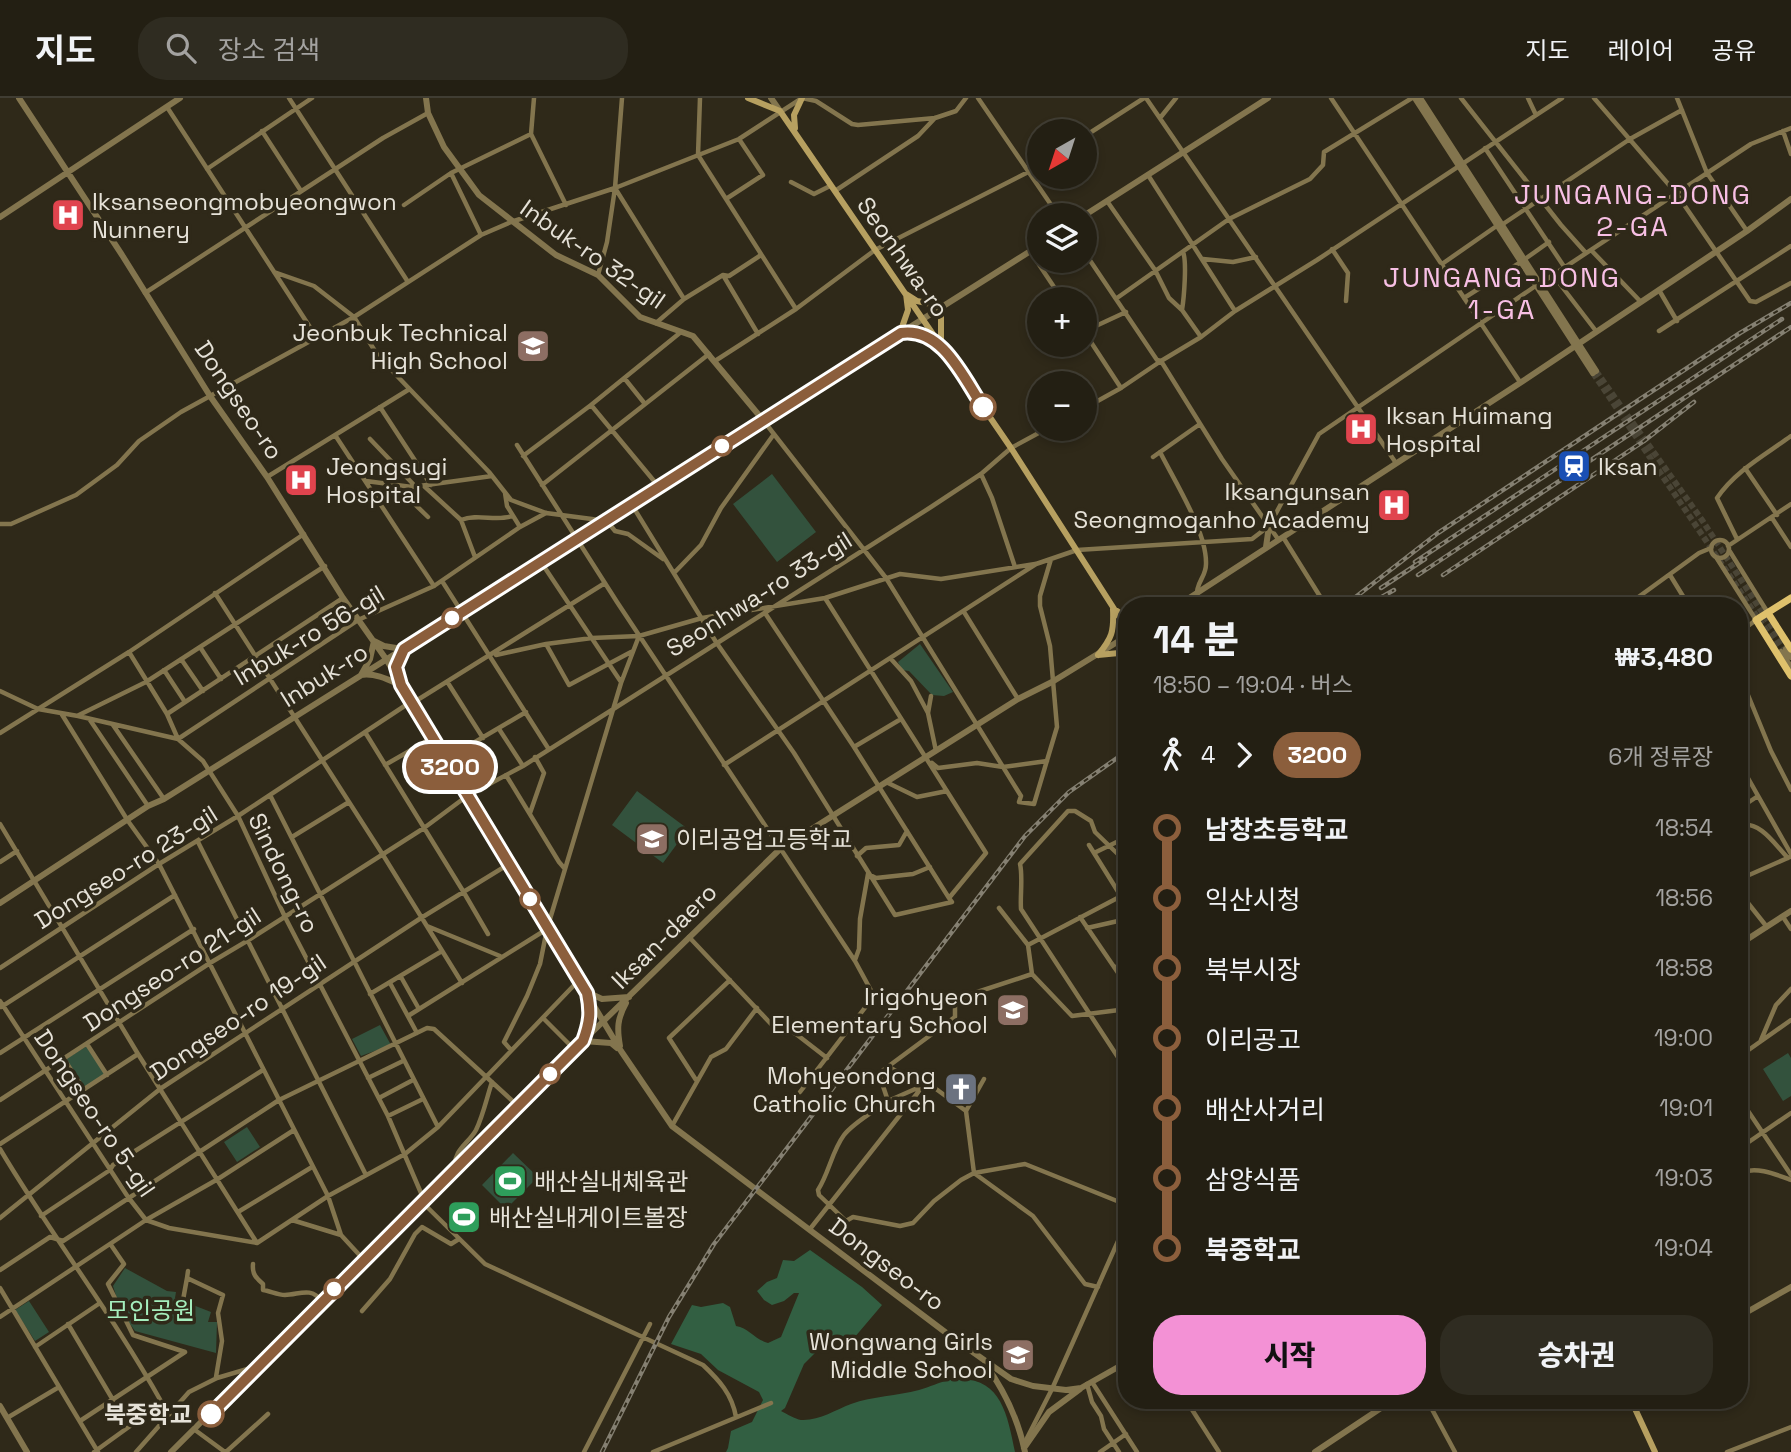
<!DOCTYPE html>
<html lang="ko">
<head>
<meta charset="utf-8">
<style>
  :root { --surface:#231f13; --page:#2f2c21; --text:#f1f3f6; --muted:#a3a2a0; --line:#403d33; --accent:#f391d5 }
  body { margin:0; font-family:"Space Grotesk","Noto Sans KR",sans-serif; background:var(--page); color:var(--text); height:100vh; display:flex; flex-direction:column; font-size:26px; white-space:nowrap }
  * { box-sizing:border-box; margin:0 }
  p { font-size:23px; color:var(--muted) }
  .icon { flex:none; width:38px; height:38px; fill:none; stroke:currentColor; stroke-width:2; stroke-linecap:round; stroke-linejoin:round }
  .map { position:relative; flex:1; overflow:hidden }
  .sheet { position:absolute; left:1118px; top:499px; width:630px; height:812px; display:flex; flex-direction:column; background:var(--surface); border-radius:28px; box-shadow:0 4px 10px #0003,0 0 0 2px var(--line) }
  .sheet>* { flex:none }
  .badge { padding:0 14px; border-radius:23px; font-size:24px; line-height:46px }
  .needle { width:46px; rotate:219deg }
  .tools { position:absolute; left:1027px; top:21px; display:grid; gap:14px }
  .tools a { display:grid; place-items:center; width:70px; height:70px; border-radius:50%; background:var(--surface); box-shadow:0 4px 10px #0003,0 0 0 2px var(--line); font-size:35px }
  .map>.badge { position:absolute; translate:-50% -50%; box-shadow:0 0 0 4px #fff }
  .legs { display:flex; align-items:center; gap:10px; height:77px; padding:0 35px; font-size:23px }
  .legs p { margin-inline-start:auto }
  .head { display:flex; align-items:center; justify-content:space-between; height:119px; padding:0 35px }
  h1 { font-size:38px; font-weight:800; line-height:52px }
  .button { display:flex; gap:14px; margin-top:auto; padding:14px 35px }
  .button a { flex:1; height:80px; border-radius:28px; background:var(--accent); color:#111; font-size:28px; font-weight:800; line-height:80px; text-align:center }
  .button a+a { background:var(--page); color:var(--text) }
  ul { padding:0 35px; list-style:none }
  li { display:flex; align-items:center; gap:24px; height:70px; font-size:26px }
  li i { display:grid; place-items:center; width:10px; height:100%; margin:0 9px; background:currentColor }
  li i::after { content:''; width:18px; height:18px; margin:-9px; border:5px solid; border-radius:50%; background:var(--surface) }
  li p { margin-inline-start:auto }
  li:first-child i { background:linear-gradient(#0000 50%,currentColor 0) }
  li:last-child i { background:linear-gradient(currentColor 50%,#0000 0) }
  header { display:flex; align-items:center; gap:42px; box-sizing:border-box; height:98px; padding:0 35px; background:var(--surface); border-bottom:2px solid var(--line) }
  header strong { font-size:33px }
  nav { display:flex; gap:38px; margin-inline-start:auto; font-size:24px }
  .search { width:490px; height:63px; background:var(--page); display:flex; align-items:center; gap:18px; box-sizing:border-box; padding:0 24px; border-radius:28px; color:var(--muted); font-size:26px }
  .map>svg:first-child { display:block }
</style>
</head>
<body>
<header>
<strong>지도</strong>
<div class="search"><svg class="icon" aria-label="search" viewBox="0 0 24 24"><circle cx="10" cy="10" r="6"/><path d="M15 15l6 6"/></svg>장소 검색</div>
<nav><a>지도</a><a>레이어</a><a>공유</a></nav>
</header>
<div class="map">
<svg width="1791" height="1354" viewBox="0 0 1791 1354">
  <rect width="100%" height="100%" fill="#2f2919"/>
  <path fill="#33523d" d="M772 376 816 434 777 464 733 406Z
    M920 546 953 594 944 598 932 597 909 573 902 572 898 564Z
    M637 693 688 731 663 765 612 727Z
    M380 927 391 947 361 958 352 941Z
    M87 948 105 976 84 990 66 961Z
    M1788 955 1791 960V998L1783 1003 1763 971Z
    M247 1029 260 1049 237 1064 224 1044Z
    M513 1055 538 1079 506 1111 482 1087Z
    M125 1170 167 1193 176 1194 175 1200 211 1214 208 1224H217L216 1255 135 1233 121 1213 113 1188Z
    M29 1203 49 1234 35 1243 15 1212Z"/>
  <path fill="#325f42" d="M810 1152 862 1189 882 1207 854 1240 829 1241 804 1266 785 1310 781 1313C787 1316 795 1321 801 1322 819 1323 835 1312 851 1306 873 1298 897 1298 919 1292 930 1289 939 1284 950 1282 1000 1275 1007 1314 1015 1354H726L728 1350 731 1333 752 1324 763 1302 759 1294 718 1272 701 1256 671 1246 692 1207 701 1209 723 1205 730 1209 736 1228C749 1230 754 1241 768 1245L781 1239 799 1195H794L784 1203 772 1207 764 1202 757 1193 767 1184 777 1180 783 1162 794 1163Z"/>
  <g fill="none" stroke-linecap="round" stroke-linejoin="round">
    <path stroke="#4a4536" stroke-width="6" stroke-dasharray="6 3" stroke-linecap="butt" d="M1596 273 1702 422 1786 551
      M1593 275 1781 554"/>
    <path stroke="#83754e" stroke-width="4.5" d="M289 0 408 184
      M534 0 531 36 566 107
      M622 0 615 90 684 201
      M700 0 698 57 796 211
      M978 0 1058 117
      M1146 0 1396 365
      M1331 0 1520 284
      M1461 0 1561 127 1586 155
      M1528 0 1536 17
      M1594 0 1676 95 1750 203 1756 204 1791 185
      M1677 0 1707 75 1747 133
      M167 9 317 240
      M1160 20 1176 0
      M262 33 301 93
      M1783 33 1791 56
      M1085 38 1144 0
      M1485 50 1565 170
      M207 71 312 0
      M451 75 481 137
      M1148 77 1235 213
      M791 84 814 96 830 88
      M835 93 918 38 935 20
      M726 101 763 77 739 41
      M1107 103 1155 172 1169 200 1182 212 1201 239
      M404 107 451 75 531 36
      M1503 126 1630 41 1682 12
      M1332 151 1348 175 1346 203
      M1591 152 1640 203
      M1030 153 1062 201
      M1085 155 1157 262 1161 263 1222 361 1278 441
      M1203 161 1233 164 1256 159
      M1525 161 1549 144
      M1442 166 1498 127
      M274 174 314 188 354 219 378 258 489 374 511 402 546 415 607 423 615 433 628 436 663 461
      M598 177 607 144 615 90
      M723 177 758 236
      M1553 177 1596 233
      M1541 185 1751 46 1791 30
      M1659 192 1677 223
      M145 195 383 40 428 15
      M1117 200 1229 121 1310 81 1323 67 1324 54 1412 0
      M1464 200 1521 164
      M1182 212C1184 200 1187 163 1183 154
      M656 225 684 201 723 177 729 178 761 157
      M1085 233 1126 214
      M1659 233 1791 148
      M1085 235 1121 290
      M715 263 796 211 875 152 1040 68
      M625 281 645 306
      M591 307 659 389
      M380 309 431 387
      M1085 310 1121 290 1161 263 1201 239 1235 213 1317 162 1562 0
      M763 322 886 480 1021 698 1019 704 1034 706 1057 629 1050 548 1040 508V498L1051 461
      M335 337 434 488
      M370 341 415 388
      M517 347 617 504 855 863 874 898 800 994
      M1160 354C1175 384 1207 434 1206 466 1206 482 1193 483 1198 508
      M523 358 591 307 681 234
      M1153 359 1200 326
      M1745 370 1777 417
      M981 376 992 400 1015 469
      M267 379 408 292
      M366 383 412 389 492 378
      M542 387 709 256
      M396 388 428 419
      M424 388 461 422 475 459
      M505 395 507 408 520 429
      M632 407 716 544 794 655 895 817 952 804 949 800 986 755 825 500
      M1772 420 1791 449
      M461 422C478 415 496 424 512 418
      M0 426H11L76 397 117 367 139 343 181 314 354 219 481 137 511 124 615 90 739 41 802 0 816 3 852 26 858 27 935 20 956 13 966 0
      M1283 439 1326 508
      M1737 441 1717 400C1735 373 1765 357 1791 338
      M1711 451a9 9 0 1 1 18 0a9 9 0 1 1-18 0Z
      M1728 448 1791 406
      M1729 452 1768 515
      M1716 459 1756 522 1740 534
      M541 464 621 584
      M674 475 701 447 721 410 774 336
      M1670 477 1689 508
      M442 483 548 650
      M215 495 383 757 462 885
      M1638 500 1642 508
      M1626 508 1699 455 1711 450
      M964 514 1018 601
      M765 515 854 649 949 800
      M546 546 569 587 631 554
      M200 549 221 581
      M129 554 167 616 178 641 358 522 434 488 520 429 546 415
      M496 557 546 546 592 540 639 538 702 520 825 500 900 476 941 481 1035 466
      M181 561 203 593
      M891 561 911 583 928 615
      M1740 571 1741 580 1771 653 1791 692
      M164 572 185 604
      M448 585 483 640
      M0 593 38 611 78 618 178 641 203 663 238 718 285 819 388 1018 424 1102
      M931 598 928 615 936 653
      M61 615 128 723 159 766 328 1098 341 1137 364 1162
      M167 616 343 500
      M79 617 146 584 325 468
      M90 622 148 708
      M113 627 164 701
      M499 631 523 668
      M365 634 463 793 488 836
      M0 635 129 554 304 436
      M854 649 901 621
      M446 661 526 614
      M932 665 938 670 977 665 1003 669 1047 663
      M1740 666 1791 756
      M385 667 432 640
      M724 667 1036 466 1077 452 1252 441 1269 428 1319 336 1537 187
      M506 677 559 764 565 771
      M886 684 917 699 947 693
      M270 697 438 1029
      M1740 710 1758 698
      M530 715 544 675 535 659
      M0 726 138 956 257 1145
      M1740 727C1761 723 1775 747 1788 760
      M292 739 349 704
      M198 744 366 1077
      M1089 747 1127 808
      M1094 755 1127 739
      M857 758 866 750 899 747 907 733
      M1740 762 1744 778 1746 802
      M0 764 17 753
      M1127 765 1095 734 1091 723 1075 713H1068L1020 766C1023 778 1020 798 1021 811L1127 973
      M1127 777 1125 796 1127 799
      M872 778 876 780 913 776 930 769
      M1740 781 1790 759
      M1127 795 1028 847 1032 876 1072 918 1127 911
      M1740 795 1767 829
      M999 810 1028 847
      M1080 819 1127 888
      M1783 819 1791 831
      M427 828 500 858
      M1087 830 1127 821
      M689 839 772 927 796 936 827 960
      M855 862 859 851 860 821 868 776
      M1114 869 1127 868
      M0 870 159 766 238 718 406 607 411 606 605 485
      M1032 876 959 900 955 904V919L882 973 880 979 888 1003C875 1013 854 1024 844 1037 832 1053 829 1075 818 1092L819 1097 846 1123 853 1119 900 1128 913 1125 934 1103 961 1082 974 1075 1025 1066 1127 1107
      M401 879 419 911
      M390 885 417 935
      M370 896 442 853
      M0 903 128 1099 146 1122 169 1130 257 1145 328 1098 405 1056 438 1029 579 882
      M1 909 175 797
      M408 918 547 831
      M543 920 574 951
      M1761 942 1776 907 1791 891
      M87 946 107 977
      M511 952 504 944 527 898 540 866 547 831 621 585 639 538
      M0 955 194 831
      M1740 958 1791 922
      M64 961 84 992
      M889 969 922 988H932L966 1013 974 1075 1033 1118 1085 1186 1098 1189
      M368 980 403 963
      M696 982 669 940 730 882
      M379 1000 413 982
      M1740 1001 1791 1077
      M0 1002 210 865 247 843 424 730 467 698 523 668 615 610 931 409 981 376 1011 350 1046 331
      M888 1003 922 988
      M966 1013 984 981
      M388 1018 423 1001
      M672 1028 711 959 726 951 757 910
      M0 1046 138 956
      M1740 1050 1791 1015
      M0 1051C51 1137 113 1217 162 1305L172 1313
      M455 1070C453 1052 469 1045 476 1032 483 1018 487 999 492 984
      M1740 1075C1756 1068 1775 1076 1791 1082
      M422 1104 485 1166 703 1267C719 1282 732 1296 736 1319
      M238 1114 312 1069
      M41 1118 110 1072 113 1067 263 972
      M0 1120 160 991 421 820 509 766
      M292 1122 341 1137
      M810 1131 923 988
      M253 1166C252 1176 256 1180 263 1186V1192C270 1193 278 1197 285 1197 299 1197 310 1188 322 1203
      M0 1172 50 1139 63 1143 279 1002 427 930 434 931 518 1008
      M188 1173 187 1180 223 1197 218 1215 222 1243 216 1279
      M0 1190 98 1354
      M183 1202 187 1180
      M362 1213 390 1181 415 1136 422 1129 451 1146 459 1141
      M0 1219 146 1122 218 1081 294 1032
      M68 1226 113 1302
      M35 1249 100 1205
      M1092 1284 1137 1354
      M1087 1286 1092 1304 1101 1318 1104 1331 1119 1354
      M1190 1302 1191 1310 1219 1354
      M1427 1302 1455 1354
      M7 1320 59 1289
      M80 1323 185 1254 133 1237 108 1186 124 1166 111 1147
      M195 1332 225 1354
      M1025 1344 1052 1291 1127 1123
      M94 1354 162 1305
      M136 1354 189 1294 217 1280 257 1268
      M226 1354 268 1316
      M584 1354 650 1226
      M653 1354 771 1305
      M1100 1354 1126 1336
      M1727 1354 1791 1329"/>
    <path stroke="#83754e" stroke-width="6" d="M19 0 122 157 210 298 267 379 343 500 386 561 621 953 672 1028 953 1240 1011 1281 1033 1288 1066 1292 1081 1290 1127 1264
      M426 0 428 15 444 49 479 97 556 157 598 177 640 219 693 238 763 322
      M771 0 780 13
      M1415 0 1593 275
      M1420 0 1596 273
      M1085 117 1268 0
      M0 119 180 0
      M1266 449 1269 428
      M1177 508 1523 283 1747 133 1791 101
      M1786 551 1791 559
      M1781 554 1791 570
      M398 578 396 569 403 552
      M400 587C387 581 375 575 361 577L370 561 374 543 384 548 402 551
      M0 805 148 708 164 701 607 423 763 322 1040 147
      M1740 846 1791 813
      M589 895 602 901 629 899
      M584 940 591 916 588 900
      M583 943 611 945 617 950
      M620 948C617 931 617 921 626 905
      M1740 1218 1791 1189
      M985 1266C1005 1293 1018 1321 1025 1354
      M0 1308 27 1354
      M1024 1350 1049 1314 1080 1291
      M171 1354 583 943 780 751 1018 601 1052 584 1127 538
      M1315 1354 1393 1302"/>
    <path stroke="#b7a060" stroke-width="6" d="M748 0 780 13 1011 350 1127 531
      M795 30 794 17 802 0
      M900 235 908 212 906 196 917 203 941 208V246
      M900 235C916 232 924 236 937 245
      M1117 513 1127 520
      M1098 557C1112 540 1114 534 1113 511
      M1098 557 1119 555 1127 556
      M1631 1302 1655 1354"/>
    <path stroke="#dfc16c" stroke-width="7" d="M1791 500 1756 522 1791 578
      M1768 515 1791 551"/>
    <g stroke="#858072" stroke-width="4.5">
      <path id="rail" d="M1415 464 1782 221
        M1418 477 1791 229
        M1443 477 1644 343 1694 304
        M1381 490 1425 461
        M1344 508 1438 435 1740 235 1791 205
        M1366 508 1394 492
        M602 1354 669 1219 714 1146 1025 738 1069 694 1127 653"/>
    </g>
    <use href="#rail" stroke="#2f2919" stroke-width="2" stroke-dasharray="5" stroke-linecap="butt"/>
  </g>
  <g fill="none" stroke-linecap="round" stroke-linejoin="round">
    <g stroke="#fff" stroke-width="16">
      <path id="line-1" d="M211 1316 583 943C590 924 591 914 587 895L401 587 396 569 404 551 901 235C942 229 963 279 983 309"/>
    </g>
    <use href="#line-1" stroke="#8b5e3c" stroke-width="10"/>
  </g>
  <defs>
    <g id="hospital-square" transform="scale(1.75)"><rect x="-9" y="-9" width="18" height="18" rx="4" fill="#e0444e" stroke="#2f2919"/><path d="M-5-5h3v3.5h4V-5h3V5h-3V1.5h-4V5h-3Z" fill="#fff"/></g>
    <g id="school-square" transform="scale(1.75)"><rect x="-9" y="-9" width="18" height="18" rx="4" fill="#8d6e63" stroke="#2f2919"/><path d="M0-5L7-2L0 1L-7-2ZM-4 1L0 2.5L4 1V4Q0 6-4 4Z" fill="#fff"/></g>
    <g id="station-square" transform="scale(1.75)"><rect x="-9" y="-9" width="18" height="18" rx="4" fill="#1a4fb4" stroke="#2f2919"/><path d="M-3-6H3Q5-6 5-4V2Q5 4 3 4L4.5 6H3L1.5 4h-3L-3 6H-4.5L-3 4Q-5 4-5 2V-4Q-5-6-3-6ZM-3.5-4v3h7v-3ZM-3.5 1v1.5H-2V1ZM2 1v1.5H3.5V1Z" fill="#fff"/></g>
    <g id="church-square" transform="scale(1.75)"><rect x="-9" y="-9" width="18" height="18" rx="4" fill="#6b7280" stroke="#2f2919"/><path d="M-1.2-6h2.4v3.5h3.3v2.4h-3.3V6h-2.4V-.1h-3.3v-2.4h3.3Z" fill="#fff"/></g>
    <g id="stadium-square" transform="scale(1.75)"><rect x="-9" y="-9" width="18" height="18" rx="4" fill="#2e9e5b" stroke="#2f2919"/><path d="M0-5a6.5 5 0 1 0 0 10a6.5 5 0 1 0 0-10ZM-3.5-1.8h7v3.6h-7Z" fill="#fff"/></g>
  </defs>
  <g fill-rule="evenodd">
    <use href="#hospital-square" x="68" y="117"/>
    <use href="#school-square" x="533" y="248"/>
    <use href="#hospital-square" x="1361" y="331"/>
    <use href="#station-square" x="1574" y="368"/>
    <use href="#hospital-square" x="301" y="382"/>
    <use href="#hospital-square" x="1394" y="407"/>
    <use href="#school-square" x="652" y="741"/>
    <use href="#school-square" x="1013" y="912"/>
    <use href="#church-square" x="961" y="991"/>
    <use href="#stadium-square" x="510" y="1083"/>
    <use href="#stadium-square" x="464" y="1119"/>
    <use href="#school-square" x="1018" y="1257"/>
  </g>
  <g fill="#fff" stroke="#8b5e3c" stroke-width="3.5">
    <circle cx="983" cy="309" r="12"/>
    <circle cx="722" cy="348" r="9"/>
    <circle cx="452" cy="520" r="9"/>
    <circle cx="530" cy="801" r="9"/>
    <circle cx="550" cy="976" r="9"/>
    <circle cx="334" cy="1191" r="9"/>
    <circle cx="211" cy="1316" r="12"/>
  </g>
  <g text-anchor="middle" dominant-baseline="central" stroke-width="7" stroke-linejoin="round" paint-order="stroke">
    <g font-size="24" fill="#e6e2d8" stroke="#2f2919" text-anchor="start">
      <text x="92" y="103">Iksanseongmobyeongwon<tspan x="92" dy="28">Nunnery</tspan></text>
      <text x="508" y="234" text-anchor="end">Jeonbuk Technical<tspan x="508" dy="28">High School</tspan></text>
      <text x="1386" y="317">Iksan Huimang<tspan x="1386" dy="28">Hospital</tspan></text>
      <text x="326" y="368">Jeongsugi<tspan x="326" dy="28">Hospital</tspan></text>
      <text x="1598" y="368">Iksan</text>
      <text x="1370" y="393" text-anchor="end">Iksangunsan<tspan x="1370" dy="28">Seongmoganho Academy</tspan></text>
      <text x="676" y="741">이리공업고등학교</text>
      <text x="988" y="898" text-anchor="end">Irigohyeon<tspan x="988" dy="28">Elementary School</tspan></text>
      <text x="936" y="977" text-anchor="end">Mohyeondong<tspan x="936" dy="28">Catholic Church</tspan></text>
      <text x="534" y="1083">배산실내체육관</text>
      <text x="489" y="1119">배산실내게이트볼장</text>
      <text x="993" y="1243" text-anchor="end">Wongwang Girls<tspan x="993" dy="28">Middle School</tspan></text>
    </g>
    <g font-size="24" fill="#e6e2d8" stroke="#2f2919">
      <text transform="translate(593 156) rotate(35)">Inbuk-ro 32-gil</text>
      <text transform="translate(903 159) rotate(55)">Seonhwa-ro</text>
      <text transform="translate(239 302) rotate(56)">Dongseo-ro</text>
      <text transform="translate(759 496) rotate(-32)">Seonhwa-ro 33-gil</text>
      <text transform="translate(309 537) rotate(-31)">Inbuk-ro 56-gil</text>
      <text transform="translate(324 577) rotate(-32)">Inbuk-ro</text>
      <text transform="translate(126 769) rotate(-32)">Dongseo-ro 23-gil</text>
      <text transform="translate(284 775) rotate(64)">Sindong-ro</text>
      <text transform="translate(664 838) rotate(-45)">Iksan-daero</text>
      <text transform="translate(172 871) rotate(-33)">Dongseo-ro 21-gil</text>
      <text transform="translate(238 919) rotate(-34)">Dongseo-ro 19-gil</text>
      <text transform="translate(95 1015) rotate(56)">Dongseo-ro 5-gil</text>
      <text transform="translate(887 1166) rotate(37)">Dongseo-ro</text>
    </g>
    <g font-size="24" fill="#a5eebd" stroke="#2f2919">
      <text x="151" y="1212">모인공원</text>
    </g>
    <g font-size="24" font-weight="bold" fill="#e6e2d8" stroke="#2f2919" text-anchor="end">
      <text x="192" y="1316">북중학교</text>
    </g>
    <g font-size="28" letter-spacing="2" fill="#f7bfe4" stroke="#2f2919">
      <text x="1633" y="96">JUNGANG-DONG<tspan x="1633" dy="32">2-GA</tspan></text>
      <text x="1502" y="179">JUNGANG-DONG<tspan x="1502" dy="32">1-GA</tspan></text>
    </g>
  </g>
</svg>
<div class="tools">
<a><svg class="needle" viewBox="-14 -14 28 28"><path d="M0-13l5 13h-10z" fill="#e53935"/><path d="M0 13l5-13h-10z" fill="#a3a2a0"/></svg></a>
<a><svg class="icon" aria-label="layers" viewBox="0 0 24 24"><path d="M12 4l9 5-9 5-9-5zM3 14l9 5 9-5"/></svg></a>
<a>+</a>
<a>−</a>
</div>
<b class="badge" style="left:450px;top:669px;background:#8b5e3c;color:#fff">3200</b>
<section class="sheet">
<div class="head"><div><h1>14 분</h1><p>18:50 – 19:04 · 버스</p></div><b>₩3,480</b></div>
<div class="legs"><svg class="icon" aria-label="walk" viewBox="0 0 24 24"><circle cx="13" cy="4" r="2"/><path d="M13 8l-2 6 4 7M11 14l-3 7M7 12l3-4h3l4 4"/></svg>4<svg class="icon" aria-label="forward" viewBox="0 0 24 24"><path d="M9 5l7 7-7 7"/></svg><b class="badge" style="background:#8b5e3c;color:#fff">3200</b><p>6개 정류장</p></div>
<ul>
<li><i style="color:#8b5e3c"></i><b>남창초등학교</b><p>18:54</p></li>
<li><i style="color:#8b5e3c"></i><span>익산시청</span><p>18:56</p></li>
<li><i style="color:#8b5e3c"></i><span>북부시장</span><p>18:58</p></li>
<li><i style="color:#8b5e3c"></i><span>이리공고</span><p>19:00</p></li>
<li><i style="color:#8b5e3c"></i><span>배산사거리</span><p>19:01</p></li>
<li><i style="color:#8b5e3c"></i><span>삼양식품</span><p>19:03</p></li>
<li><i style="color:#8b5e3c"></i><b>북중학교</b><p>19:04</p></li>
</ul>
<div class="button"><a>시작</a><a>승차권</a></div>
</section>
</div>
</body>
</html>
